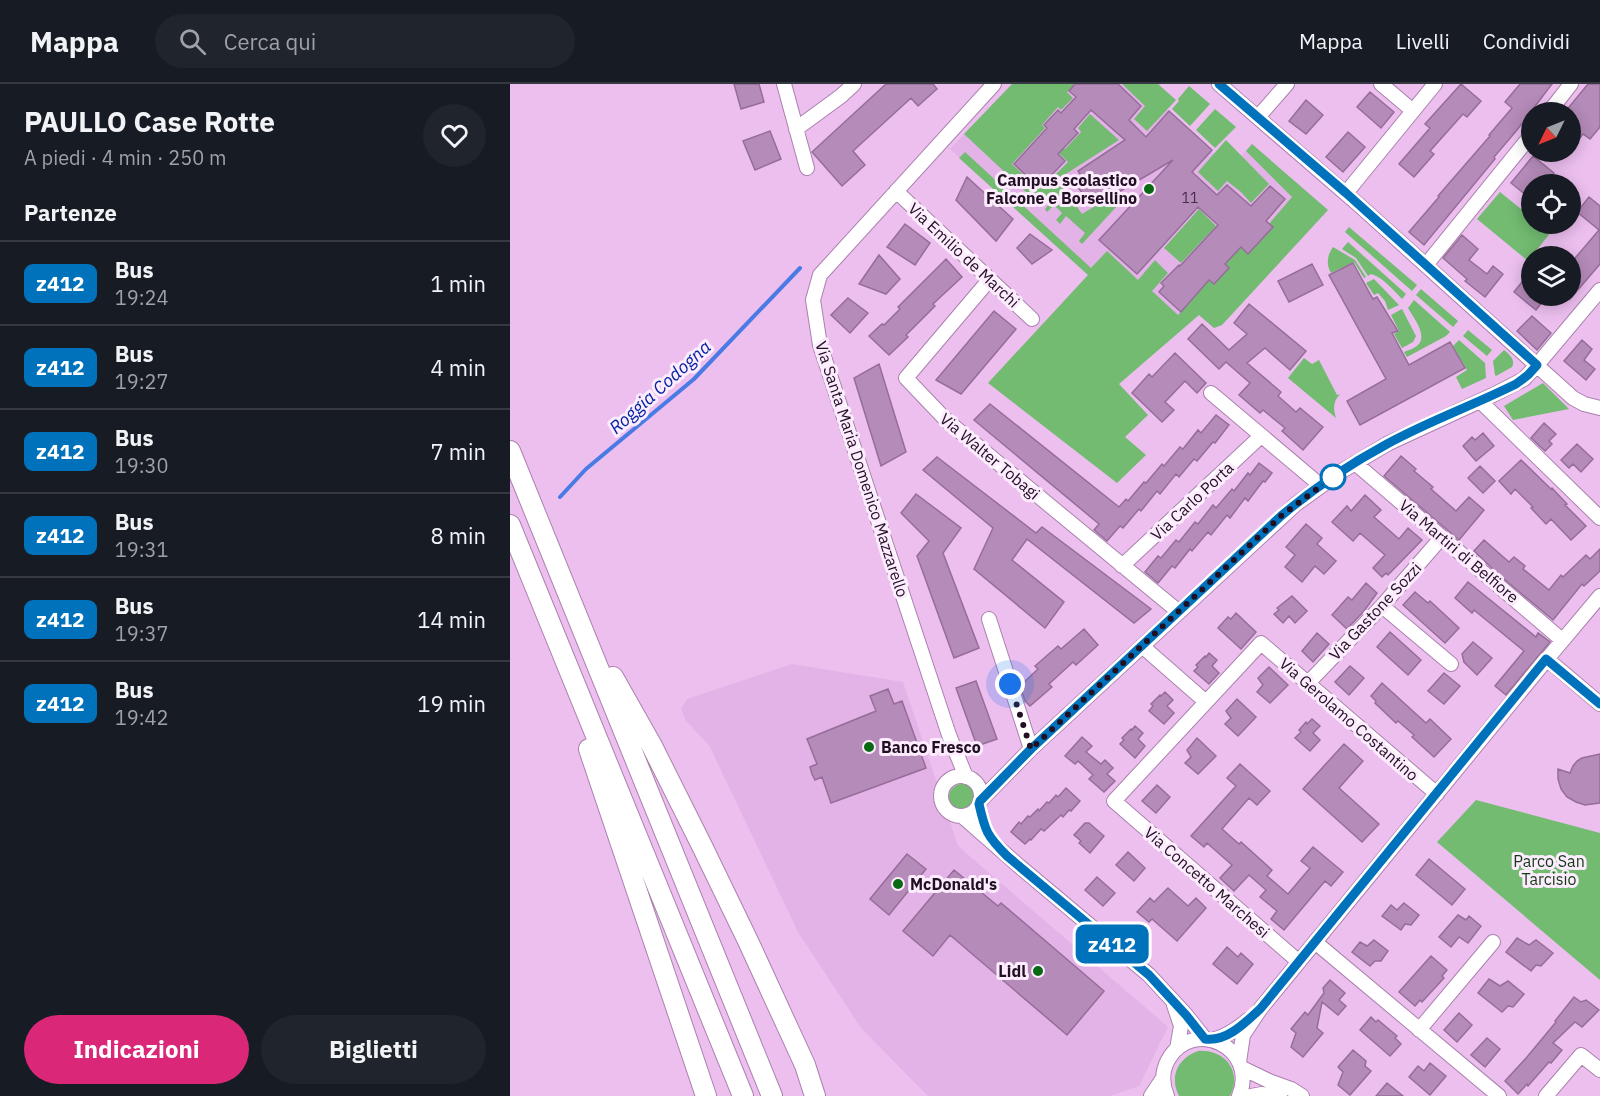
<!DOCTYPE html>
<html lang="it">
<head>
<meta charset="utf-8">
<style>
  :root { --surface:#171b24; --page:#20242c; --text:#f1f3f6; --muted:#9ea1a6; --line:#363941; --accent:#db2777 }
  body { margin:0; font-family:"IBM Plex Sans",sans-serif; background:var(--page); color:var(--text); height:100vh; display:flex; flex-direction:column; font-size:22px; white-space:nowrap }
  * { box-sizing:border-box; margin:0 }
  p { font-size:20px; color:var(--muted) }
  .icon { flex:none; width:33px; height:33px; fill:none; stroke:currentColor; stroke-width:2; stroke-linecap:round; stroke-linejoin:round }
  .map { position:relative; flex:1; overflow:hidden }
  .details { display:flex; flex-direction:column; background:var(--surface); width:510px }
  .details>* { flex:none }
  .badge { padding:0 12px; border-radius:9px; font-size:21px; line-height:39px }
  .needle { width:39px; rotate:227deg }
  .controls { position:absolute; left:1011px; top:18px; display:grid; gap:12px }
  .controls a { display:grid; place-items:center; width:60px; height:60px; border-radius:50%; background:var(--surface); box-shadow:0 3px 15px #0003; font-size:30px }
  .you { position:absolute; width:30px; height:30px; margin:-15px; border:4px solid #fff; border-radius:50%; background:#1a73e8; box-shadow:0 0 0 9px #1a73e833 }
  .map>.badge { position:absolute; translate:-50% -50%; box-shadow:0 0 0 3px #fff }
  h2 { padding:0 24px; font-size:22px; line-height:54px }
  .round { display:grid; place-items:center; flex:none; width:63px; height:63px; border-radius:32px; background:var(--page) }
  .head { display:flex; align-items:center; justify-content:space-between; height:102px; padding:0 24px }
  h1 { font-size:28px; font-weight:700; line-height:45px }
  .action { display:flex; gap:12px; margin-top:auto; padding:12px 24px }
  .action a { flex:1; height:69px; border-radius:36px; background:var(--accent); color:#fff; font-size:24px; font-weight:700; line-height:69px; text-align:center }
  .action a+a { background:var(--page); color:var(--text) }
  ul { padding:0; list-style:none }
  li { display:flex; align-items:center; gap:18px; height:84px; padding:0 24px; border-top:2px solid var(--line) }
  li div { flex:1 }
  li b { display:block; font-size:22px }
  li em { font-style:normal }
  li .badge { min-width:66px; font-weight:700; text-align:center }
  header { display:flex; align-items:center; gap:36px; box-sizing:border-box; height:84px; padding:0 30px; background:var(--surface); border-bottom:2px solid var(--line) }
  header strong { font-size:28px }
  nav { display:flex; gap:33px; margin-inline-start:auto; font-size:21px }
  .search { width:420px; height:54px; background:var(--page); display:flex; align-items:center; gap:15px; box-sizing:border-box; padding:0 21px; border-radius:33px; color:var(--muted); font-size:22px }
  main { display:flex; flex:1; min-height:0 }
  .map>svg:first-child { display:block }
</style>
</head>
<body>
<header>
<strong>Mappa</strong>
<div class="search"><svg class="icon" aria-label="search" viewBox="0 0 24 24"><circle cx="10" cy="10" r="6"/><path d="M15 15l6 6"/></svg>Cerca qui</div>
<nav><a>Mappa</a><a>Livelli</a><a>Condividi</a></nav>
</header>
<main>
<section class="details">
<div class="head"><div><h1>PAULLO Case Rotte</h1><p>A piedi · 4 min · 250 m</p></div><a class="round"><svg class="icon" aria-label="heart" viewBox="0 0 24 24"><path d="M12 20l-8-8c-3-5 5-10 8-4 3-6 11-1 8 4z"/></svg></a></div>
<h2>Partenze</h2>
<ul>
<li><span class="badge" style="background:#0072bc;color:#fff">z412</span><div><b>Bus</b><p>19:24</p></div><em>1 min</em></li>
<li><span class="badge" style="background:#0072bc;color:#fff">z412</span><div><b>Bus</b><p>19:27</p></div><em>4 min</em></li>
<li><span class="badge" style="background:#0072bc;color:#fff">z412</span><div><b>Bus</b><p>19:30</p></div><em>7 min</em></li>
<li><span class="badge" style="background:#0072bc;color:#fff">z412</span><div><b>Bus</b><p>19:31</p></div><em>8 min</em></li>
<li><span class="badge" style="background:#0072bc;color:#fff">z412</span><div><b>Bus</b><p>19:37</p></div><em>14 min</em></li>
<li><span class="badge" style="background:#0072bc;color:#fff">z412</span><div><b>Bus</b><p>19:42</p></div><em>19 min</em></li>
</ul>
<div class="action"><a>Indicazioni</a><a>Biglietti</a></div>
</section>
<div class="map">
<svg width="1090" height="1012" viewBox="0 0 1090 1012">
  <rect width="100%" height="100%" fill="#ecbfef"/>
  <path fill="#e3b2e7" d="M502 0H651L642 11 720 84 742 60 818 126 712 241 704 244 689 231 673 243 578 191 440 65Z
    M282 580 393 598 448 762 658 943 629 1002 600 1012H418L351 944 288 848 199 661 176 637 171 625 177 615Z"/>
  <path fill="#72bb71" d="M502 0H565L557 8 563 14 551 26 548 23 532 41 535 44 502 80 525 102 532 94 537 99 558 78 547 67 551 62 555 65 571 48 568 44 580 30 609 56 548 95 572 130 595 116 598 118 602 115 608 121 572 160 569 157 575 149 556 132 550 140 546 136 552 129 544 121 537 128 535 125 541 118 537 114 530 121 454 50Z
    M612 0H648L666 16 637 47 624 35 635 22Z
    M679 2 700 20 680 42 662 25 669 17 668 15Z
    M705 25 726 43 705 64 686 46Z
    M716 56 759 100 741 119 731 108 717 97 708 107 688 88Z
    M742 60 818 126 712 241 704 244 689 231 609 300 638 331 615 353 636 371 607 399 478 299 578 191 449 74 455 68 581 184 597 167 628 196 645 176 658 189 642 207 668 231 699 196 704 200 719 184 715 180 731 163 738 169 759 140 782 113 736 67Z
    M990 108 1021 133 1022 140H1030L1041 148 1018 177 967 135Z
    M689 125 706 142 671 179 654 164Z
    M839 143 907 201 902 207 835 148Z
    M838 158 896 210 892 215C883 206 874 194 861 190L858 192 846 174 832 165Z
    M823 163 845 176 856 193 854 194 844 178 821 189C816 181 817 171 823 163Z
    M864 195 889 221 878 226 875 217 868 209 864 211 856 199Z
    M911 205 948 237 943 243 906 211Z
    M904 216 940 248 936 252 897 273 894 268C899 266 905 264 908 261 918 251 903 233 898 224Z
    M892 225 906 252 903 258 892 264 884 250 889 247 881 231Z
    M958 246 982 266 977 272 953 252Z
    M949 256 975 279 976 294 952 305 946 293 957 286 943 262Z
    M994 266C999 270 1006 276 1002 283L986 292 985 291 983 277Z
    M794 274 802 280 809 276 827 311 830 310C823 318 823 324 826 334L778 294Z
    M1033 299 1059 325 1003 336 994 322Z
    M439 713a13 13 0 1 1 26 0a13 13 0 1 1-26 0Z
    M966 716 1090 749V896L927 758Z
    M688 967C714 965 733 987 720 1012H669C659 992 668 974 688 967Z"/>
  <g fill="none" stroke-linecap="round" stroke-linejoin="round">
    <path stroke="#4a7ae4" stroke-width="4" d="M50 413 76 385 184 295 290 184"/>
  </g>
  <path fill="#b58bb9" stroke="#966d99" stroke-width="1.5" d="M224 0H249L254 18 231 25Z
    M376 0H423L427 5 408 22 401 14 343 67 355 81 332 102 302 68Z
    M565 0H608L631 22 619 36 636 53 659 27 702 66 682 88 707 111 717 101 741 122 760 102 775 115 756 137 763 143 738 170 731 163 715 180 719 184 704 200 699 196 671 228 649 208 654 202 651 199 669 181 670 182 708 141 688 123 627 190 589 156 663 76 597 115 595 112 580 121 566 100 574 96 568 87 615 56 581 26 564 45 568 49 548 70 555 77 537 96 532 92 525 100 504 80 537 44 534 41 548 26 551 29 566 13 559 7Z
    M951 0 971 17 957 33 953 30 920 67 924 70 904 93 889 80 920 44 915 40Z
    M1010 0H1042L1007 46 984 73 985 75 914 161 899 148 929 113 928 112 980 52 979 51 1002 24 995 18Z
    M1078 0H1090V43L1080 55 1073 50 1060 66V28H1055Z
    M860 8 884 28 871 44 847 23Z
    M796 16 813 31 796 50 779 37Z
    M260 47 271 75 245 86 233 57Z
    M838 48 855 63 833 88 816 73Z
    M1023 72 1044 89 1035 100H1022V116L1001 99Z
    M457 93 503 135 486 157 446 116Z
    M1079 113 1090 122V180L1060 215V180L1089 146 1067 128Z
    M395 140 420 159 405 181 377 163Z
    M520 150 542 166 522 180 507 164Z
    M952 151 968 165 959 176 977 190 983 182 993 190 975 213 955 197 957 195 933 174Z
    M369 171 390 195 376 210 349 200Z
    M436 175 452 193 423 220 425 222 396 251 398 253 379 271 359 252 372 240 374 241 390 225 388 223Z
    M843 179 863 215 867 213 888 247 882 249 899 281 940 258 955 284 850 341 837 317 876 295 819 191Z
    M802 180 813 201 779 218 768 197Z
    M1016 193 1022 197V212H1035L1031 216 1033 217 1026 226 1004 208Z
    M338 214 358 229 340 249 321 231Z
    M739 220 796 267 780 286 755 264 737 279 771 308 768 312 786 328 790 324 813 343 793 366 772 347 775 344 753 326 750 329 729 311 740 299 716 278 709 285 678 255 692 240 719 266 737 250 724 239Z
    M484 227 506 245 451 310 426 296Z
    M1022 232 1041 249 1027 266 1007 247Z
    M1072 256 1082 265 1074 276 1085 285 1076 296 1054 277Z
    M665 269 696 299 687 309 675 297 655 318 664 326 652 338 622 309 639 290 642 293Z
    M369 280 396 368 371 382 344 294Z
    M480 320 609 423 616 415 618 417 634 398 636 399 652 380 654 382 670 363 673 365 688 346 691 349 706 331 719 341 705 359 703 358 687 377 684 375 669 393 666 390 650 410 647 407 631 427 629 425 613 444 610 442 597 457 584 446 589 440 464 336Z
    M1034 339 1046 350 1039 357 1042 360 1035 367 1021 354Z
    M973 349 984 362 966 377 953 362 962 353 965 356Z
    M1067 360 1083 375 1071 388 1063 380 1059 384 1051 376Z
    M891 372 906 385 904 387 923 403 921 405 946 427 959 413 974 426 949 456 874 392Z
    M427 373 526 449 532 443 641 525 624 539 517 455 502 476 554 518 535 544 464 485 483 444 413 386Z
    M1011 376 1041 405 1042 404 1057 420 1055 421 1076 442 1061 456 1041 435 1036 440 1021 424 1023 423 1005 405 1001 410 989 397Z
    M749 379 762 389 755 398 753 397 738 417 735 414 720 434 717 431 701 451 698 448 682 467 680 465 665 484 662 482 648 499 635 488 648 472 651 474 666 456 669 458 685 438 688 440 703 421 706 424 722 405 724 407 738 389 740 391Z
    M970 382 985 397 973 409 958 394Z
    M406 410 451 444 433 469 469 564 444 574 407 472 419 457 391 429Z
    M855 411 871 426 864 433 889 455 898 444 912 456 878 491 876 489 872 493 863 484 875 471 850 449 843 457 822 438 837 422 841 427Z
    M796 440 812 454 807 460 826 477 814 490 805 482 792 498 775 483 785 471 776 463Z
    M974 456 999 478 1004 473 1015 482 1013 485 1039 506 1051 491 1053 493 1076 471 1080 475 1090 465V487L1074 502 1072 500 1043 536 988 490 964 467Z
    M958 498 1026 553 1028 549 1040 558 996 611 985 602 1014 567 964 526 962 529 945 514Z
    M856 499 867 509 854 527 837 545 822 531 838 513 842 516Z
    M905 508 918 519 920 517 949 544 935 559 893 521Z
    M782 512 797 527 785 539 779 532 773 539 764 530 769 526 767 524Z
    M726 529 746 548 731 565 708 544 718 533 721 535Z
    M574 545 588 561 566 581 563 578 539 600 542 603 520 622 515 617 510 602 528 585 525 582 548 562 551 565Z
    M880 548 911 576 898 591 867 563Z
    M807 549 819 560 803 578 792 567Z
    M963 558 982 574 967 591 954 578 952 570Z
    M699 569 707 576 702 582 709 589 699 600 684 587 688 583 686 581 695 572 696 573Z
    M840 582 854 594 839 611 825 598Z
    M759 583 778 601 760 619 747 608 753 601 748 594Z
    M934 589 950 602 934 620 918 607Z
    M466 597 487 655 467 662 446 604Z
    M872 599 916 639 920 635 941 655 924 673 902 653 904 651 888 637 886 639 865 619 866 617 861 612Z
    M378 605 384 620 392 617 416 684 321 719 312 693 305 696 302 690 300 683 307 680 297 655 366 627 360 612Z
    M655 608 663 616 657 622 664 629 654 640 639 627 643 622 641 620 650 611 651 612Z
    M727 615 746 633 728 652 715 640 721 634 716 627Z
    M802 635 810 642 803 649 810 656 800 667 785 654 791 648 789 646 796 638 797 640Z
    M625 642 633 649 628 655 635 662 625 674 610 660 614 656 612 654 621 645 622 646Z
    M572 653 582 662 576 668 591 680 595 676 603 684 597 690 605 697 594 708 579 695 583 691 568 677 565 680 555 672Z
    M687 654 706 672 688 690 675 679 681 673 677 666Z
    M834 660 853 677 829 704 869 740 852 758 793 705Z
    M1090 670V719L1075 721 1066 718 1057 713 1051 705 1048 695V685L1060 689 1063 682 1067 677 1072 674Z
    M730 680 760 707 747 721 739 714 712 745 729 760 731 758 762 786 757 792 778 810 800 784 791 777 803 763 833 788 821 802 815 797 774 846 761 835 767 827 750 813 756 806 739 791 724 807 710 794 722 781 697 759 694 763 681 752 726 702 717 694Z
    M647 701 660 713 646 729 632 717Z
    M556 704 570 717 561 727 559 726 553 733 551 731 534 747 531 745 521 756 520 755 515 760 501 748 509 738 511 740 518 732 520 733 528 725 529 727 537 718 539 719 546 711 548 713Z
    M575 739H579L594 752 580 769 569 759 571 757 564 751Z
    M618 768 635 784 624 797 606 781Z
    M397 770 416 785 379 831 360 815Z
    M919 775 955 805 942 821 906 791Z
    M444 786 488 822 491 819 594 907 557 951 440 851 423 872 393 847Z
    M587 793 605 809 593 822 575 806Z
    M658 804 678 822 686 814 696 824 667 857 642 835 639 838 627 828 640 814 644 818Z
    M894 819 909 831 901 841 895 840 891 846 872 832 881 821 887 826Z
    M948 831 956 836 959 832 971 842 958 859 949 853 941 863 929 853Z
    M1007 854 1019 861 1026 856 1043 869 1031 882 1026 881 1021 887 996 868Z
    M864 856 878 867 871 877H865L860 882 842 868 850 858 857 862Z
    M717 863 728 873 731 869 743 880 727 900 703 880Z
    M921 872 937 886 932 892 934 894 912 918 910 916 905 922 889 908Z
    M979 895 990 902 998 897 1014 910 1003 923 998 922 992 928 968 909Z
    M820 896 835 909 829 916 836 922 828 931 812 918 807 944 813 949 793 973 781 963 786 949 781 945 795 928 798 931 814 909 813 904Z
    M1064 913 1071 918 1076 916 1089 926 1072 943 1065 938 1043 959 1052 966 1041 979 1039 978 1018 1002 1017 1000 1008 1010 995 997 1017 973 1046 938 1045 937Z
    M949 929 962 941 947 958 934 946Z
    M861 933 866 938 868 936 887 952 885 954 891 960 880 972 850 946Z
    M977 954 990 965 975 983 961 971Z
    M843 966 856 977 855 982 861 987 840 1011 828 1001 833 988 828 983Z
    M920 979 936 992 920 1011 899 993 908 982 914 987Z
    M877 999 893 1012H866Z"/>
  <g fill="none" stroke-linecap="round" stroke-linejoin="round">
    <g stroke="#ab81ae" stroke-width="16">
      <path id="minor" d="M274 0 297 84
        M709 0 849 121 1063 314 1074 320 1090 324
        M871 0 903 27
        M1039 28 1061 0
        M748 33 777 0
        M286 45 331 12 344 0
        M386 107 522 235
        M836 109 925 0
        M916 181 1022 50
        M480 195 396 294 436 336 669 528
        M701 309 810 401
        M970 317 1090 434
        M845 379 1052 556
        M612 482 751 352
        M872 522 941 580
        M479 535 521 665
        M632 562 696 618
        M1037 575 1090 620
        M798 599 872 522 932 453
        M431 712a20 20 0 1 1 40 0a20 20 0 1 1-40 0Z
        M456 693 439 651 310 261 303 216 310 191 484 0
        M470 717 521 665 786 420 832 387 877 360 983 311 1014 295 1027 281 1090 206
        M452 732 509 782 639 891 676 931 695 955
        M805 858 989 1012
        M789 878 604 717 751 559 927 710
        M664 921 671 942 667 965
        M909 946 983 858
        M702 956C716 953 727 945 738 936
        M729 978 733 951 751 924 1037 575 1090 512
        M732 984 759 997 781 1005 792 1012
        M641 1012 653 994
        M657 1012C652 1000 652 987 658 976 683 932 749 964 729 1012
        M741 1012 752 1010 770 1012
        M1036 1012 1071 971 1090 986"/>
    </g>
    <g stroke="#ab81ae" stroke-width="22">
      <path id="highway" d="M0 367 262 1012
        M0 441 233 1012
        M103 593 142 662 193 764 238 857 295 981 305 1012
        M79 665 196 1012"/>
    </g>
    <use href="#minor" stroke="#fff" stroke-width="14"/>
    <use href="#highway" stroke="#fff" stroke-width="20"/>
  </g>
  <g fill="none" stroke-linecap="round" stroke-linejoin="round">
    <g stroke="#fff" stroke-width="14">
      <path id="line" d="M709 0 836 109 1027 281 1018 291 1006 300C964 321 919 337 877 360 840 380 804 404 771 432L521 665 470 717 469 720C475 747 477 752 497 772L639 891 676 931 695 955C717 958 736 938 751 924L1036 575 1090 620"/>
    </g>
    <use href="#line" stroke="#0072bc" stroke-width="9"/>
    <path stroke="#201022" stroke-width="6" stroke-dasharray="0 10.8" d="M500 600 521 665 771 432 823 393"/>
  </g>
  <g fill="#086913" stroke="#fdebfe" stroke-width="2">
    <circle cx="639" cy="105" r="6"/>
    <circle cx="359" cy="663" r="6"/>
    <circle cx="388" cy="800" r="6"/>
    <circle cx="528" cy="887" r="6"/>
  </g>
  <circle fill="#fff" stroke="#0072bc" stroke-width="3" cx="823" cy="393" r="12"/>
  <g text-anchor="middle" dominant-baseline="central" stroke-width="6" stroke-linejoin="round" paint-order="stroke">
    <g font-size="14" fill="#452f48">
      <text x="680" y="114">11</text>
    </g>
    <g font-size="16" font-weight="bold" fill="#201022" stroke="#fdebfe" text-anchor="end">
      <text x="627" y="96">Campus scolastico<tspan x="627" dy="18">Falcone e Borsellino</tspan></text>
      <text x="371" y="663" text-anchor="start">Banco Fresco</text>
      <text x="400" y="800" text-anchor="start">McDonald's</text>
      <text x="516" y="887">Lidl</text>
    </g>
    <g font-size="16" fill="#201022" stroke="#fdebfe">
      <text transform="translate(454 171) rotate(43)">Via Emilio de Marchi</text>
      <text transform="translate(480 372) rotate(40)">Via Walter Tobagi</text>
      <text transform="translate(352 385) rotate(72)">Via Santa Maria Domenico Mazzarello</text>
      <text transform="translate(682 417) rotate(-43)">Via Carlo Porta</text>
      <text transform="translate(949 467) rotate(40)">Via Martiri di Belfiore</text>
      <text transform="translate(865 527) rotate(-47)">Via Gastone Sozzi</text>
      <text transform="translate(839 635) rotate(41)">Via Gerolamo Costantino</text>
      <text transform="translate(697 798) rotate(41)">Via Concetto Marchesi</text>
    </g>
    <g font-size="16" fill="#123b13" stroke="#fdebfe">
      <text x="1039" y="777">Parco San<tspan x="1039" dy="18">Tarcisio</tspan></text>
    </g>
    <g font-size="18" font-style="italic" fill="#0025a1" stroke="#fdebfe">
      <text transform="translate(150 303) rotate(-42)">Roggia Codogna</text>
    </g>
  </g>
</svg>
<div class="controls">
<a><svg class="needle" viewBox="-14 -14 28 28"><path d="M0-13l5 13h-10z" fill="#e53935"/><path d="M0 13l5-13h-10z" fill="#9ea1a6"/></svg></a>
<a><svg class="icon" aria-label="locate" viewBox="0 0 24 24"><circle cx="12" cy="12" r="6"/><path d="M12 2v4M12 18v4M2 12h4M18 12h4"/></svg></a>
<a><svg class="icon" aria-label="layers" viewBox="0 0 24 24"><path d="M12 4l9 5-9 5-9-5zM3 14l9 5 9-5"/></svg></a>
</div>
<div class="you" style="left:500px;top:600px"></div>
<b class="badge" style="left:602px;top:860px;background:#0072bc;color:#fff">z412</b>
</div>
</main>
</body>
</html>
